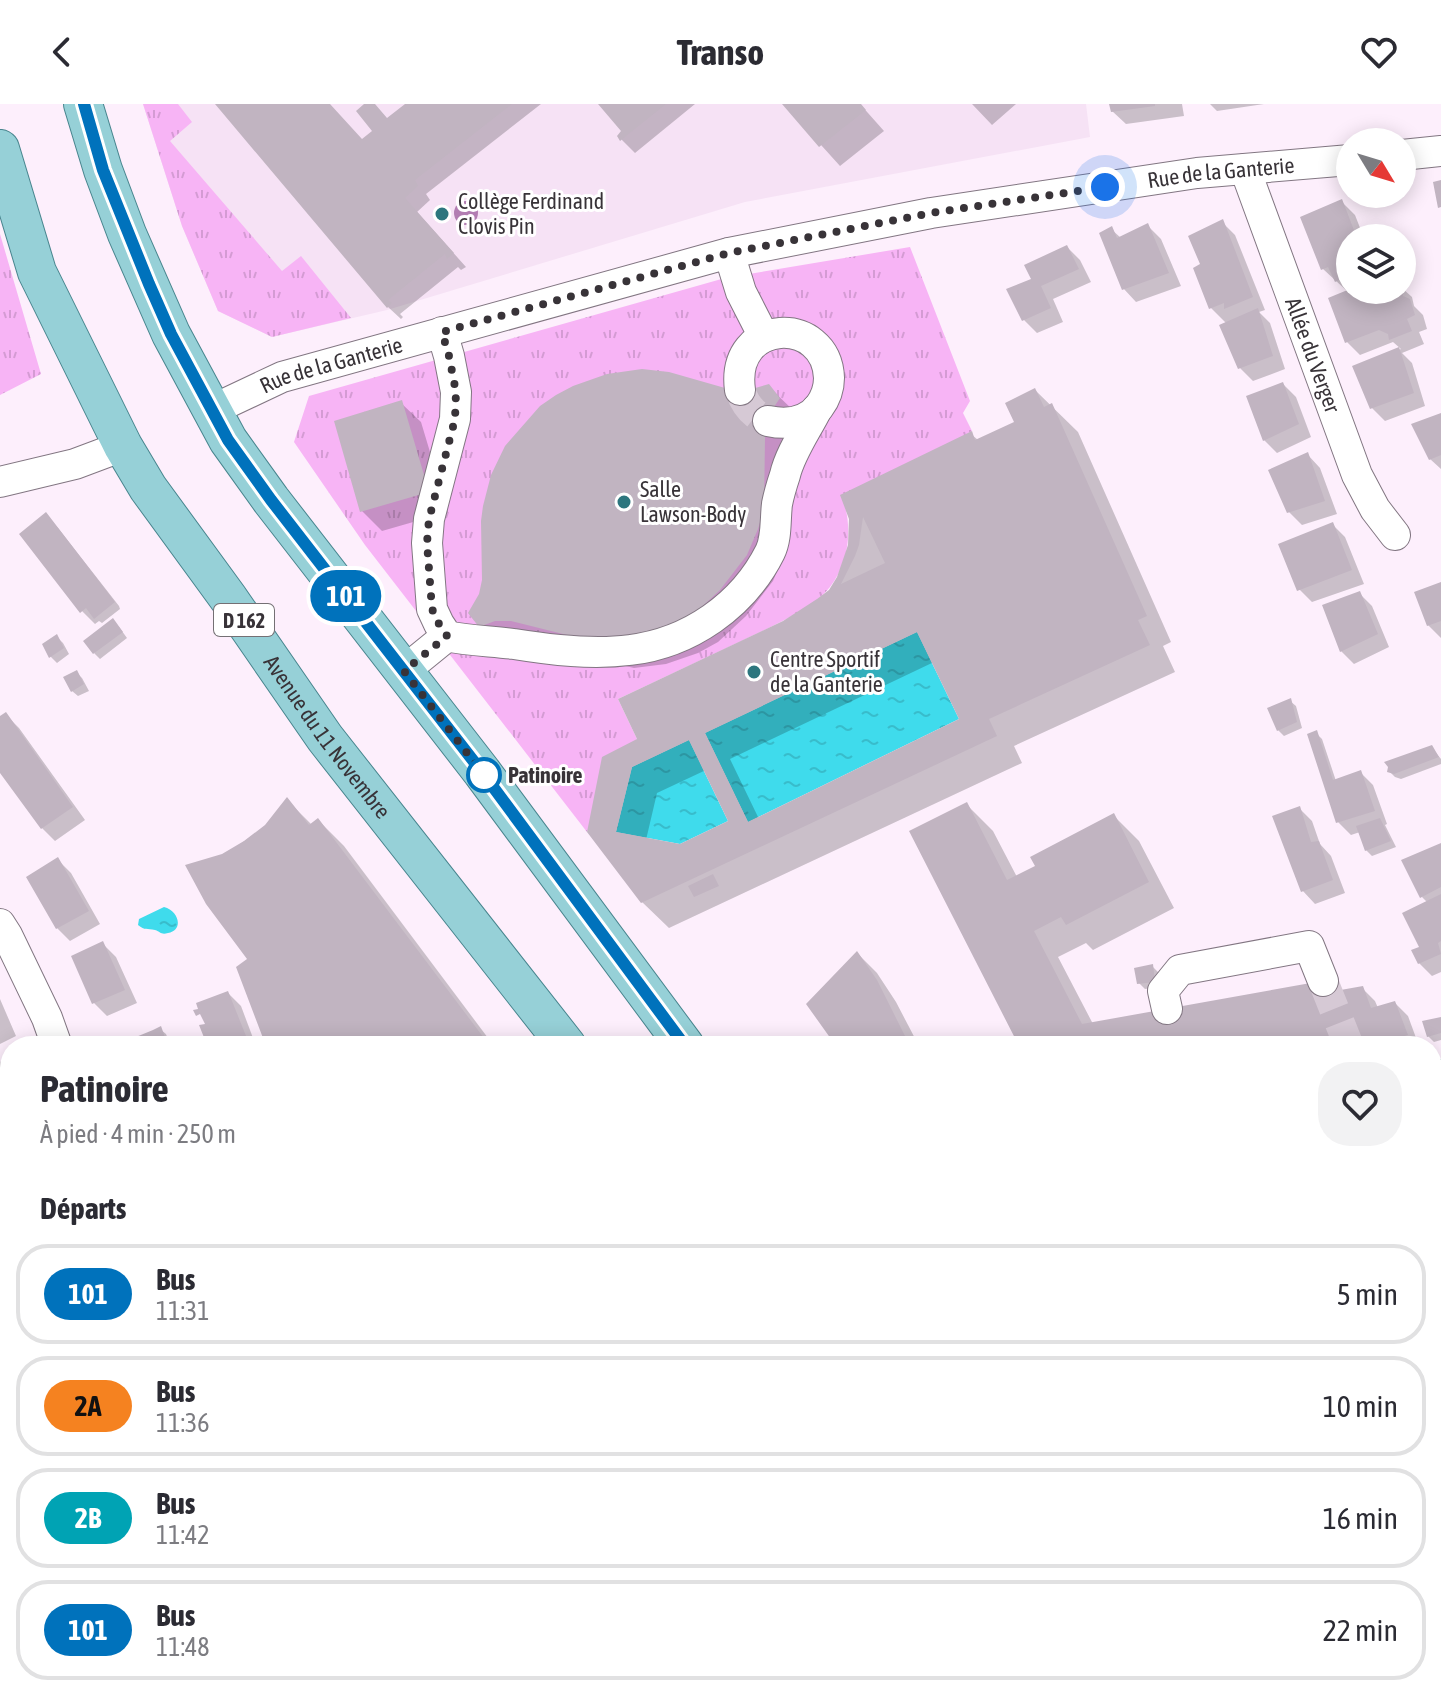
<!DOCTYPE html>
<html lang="fr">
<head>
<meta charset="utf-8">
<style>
  :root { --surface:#fff; --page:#f2f2f3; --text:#2b2b33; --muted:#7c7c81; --line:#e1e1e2 }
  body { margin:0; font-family:"Asap Condensed",sans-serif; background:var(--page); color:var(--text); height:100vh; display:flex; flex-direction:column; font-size:30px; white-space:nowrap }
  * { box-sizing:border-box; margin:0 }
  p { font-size:26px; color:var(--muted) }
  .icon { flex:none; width:44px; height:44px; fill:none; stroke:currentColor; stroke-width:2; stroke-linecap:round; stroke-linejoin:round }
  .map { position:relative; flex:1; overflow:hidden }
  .details { position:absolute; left:0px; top:932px; width:1442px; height:672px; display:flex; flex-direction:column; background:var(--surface); border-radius:32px 32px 0 0; box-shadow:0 4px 20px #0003 }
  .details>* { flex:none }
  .badge { padding:0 16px; border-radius:26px; font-size:28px; line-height:52px }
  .needle { width:52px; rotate:128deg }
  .fabs { position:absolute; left:1336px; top:24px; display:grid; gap:16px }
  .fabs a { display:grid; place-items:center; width:80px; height:80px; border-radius:50%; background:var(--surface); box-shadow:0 4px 20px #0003; font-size:40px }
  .you { position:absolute; width:40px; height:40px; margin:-20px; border:6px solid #fff; border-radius:50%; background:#1a73e8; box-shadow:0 0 0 12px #1a73e833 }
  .map>.badge { position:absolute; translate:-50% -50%; box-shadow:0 0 0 4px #fff }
  h2 { padding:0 40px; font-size:30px; line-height:72px }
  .round { display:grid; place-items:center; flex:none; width:84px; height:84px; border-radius:32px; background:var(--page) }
  .summary { display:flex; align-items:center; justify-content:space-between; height:136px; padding:0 40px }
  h1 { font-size:38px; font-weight:700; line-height:60px }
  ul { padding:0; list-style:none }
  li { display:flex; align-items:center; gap:24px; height:100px; margin:0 16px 12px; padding:0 24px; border:4px solid var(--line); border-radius:32px }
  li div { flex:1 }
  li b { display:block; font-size:30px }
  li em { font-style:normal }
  li .badge { min-width:88px; font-weight:700; text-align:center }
  header { display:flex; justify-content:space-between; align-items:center; height:104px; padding:0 40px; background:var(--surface); font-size:36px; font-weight:700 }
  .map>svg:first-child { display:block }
</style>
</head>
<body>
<header><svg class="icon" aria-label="back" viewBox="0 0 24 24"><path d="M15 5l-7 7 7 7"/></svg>Transo<svg class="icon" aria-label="heart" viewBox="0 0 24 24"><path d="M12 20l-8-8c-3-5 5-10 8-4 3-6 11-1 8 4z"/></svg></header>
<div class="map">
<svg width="1441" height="1604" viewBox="0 0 1441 1604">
  <defs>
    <pattern id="grass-tufts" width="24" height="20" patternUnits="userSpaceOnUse" patternTransform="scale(2)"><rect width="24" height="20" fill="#f7b4f5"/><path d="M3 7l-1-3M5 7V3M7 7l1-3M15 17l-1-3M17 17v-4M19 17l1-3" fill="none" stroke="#d49bd3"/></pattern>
    <pattern id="water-ripples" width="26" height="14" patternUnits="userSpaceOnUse" patternTransform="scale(2)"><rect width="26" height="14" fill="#3fdbec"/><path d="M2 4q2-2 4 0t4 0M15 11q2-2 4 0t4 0" fill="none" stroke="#38bccb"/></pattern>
  </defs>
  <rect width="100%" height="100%" fill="#fdeffc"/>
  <path fill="#f6e2f5" d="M143 0H1086L1090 33 745 98 387 206 272 233 218 207 182 122Z"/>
  <path fill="url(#grass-tufts)" d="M143 0H178L192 18 170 37 282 167 301 152 351 214 272 233 218 207 182 122Z
    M0 130 41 270 0 291Z
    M910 143 970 297 963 309 972 327 845 402C852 429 848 460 830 483 812 506 762 527 735 540 696 558 657 577 618 595L637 635 587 728 365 441 294 338 309 292 725 174Z"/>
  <path fill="#f7b4f5" d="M10 1278V1594H838L842 1604H0V1279Z"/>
  <path fill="url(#water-ripples)" d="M917 528 959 615 748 718 705 629Z
    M689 636 728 717 680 740 616 728 632 663Z
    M164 803C179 807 184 826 168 829 161 831 161 828 155 826 147 824 145 827 138 821L139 815Z"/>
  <path fill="#0003" fill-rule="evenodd" d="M218 0H328L362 37 375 27 367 0H373L388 16 408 0H541L426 90 430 96 417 108 466 163 461 166 458 163 400 210 403 213 401 215 388 203Z
    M601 0H695L635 49 622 36 619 32 624 27Z
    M784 0H860L884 27 840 62Z
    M972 0H1016L992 21Z
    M1111 0H1182L1184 12 1126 20 1112 7Z
    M1210 0H1264L1217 7Z
    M1342 98 1355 111 1364 134H1350V186H1366L1373 193 1382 190V186H1402V184L1412 193 1414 202 1423 211 1427 225 1419 228 1424 240 1402 249 1412 259 1425 302 1385 317 1372 304 1354 263 1401 245 1393 238 1360 251 1347 238 1348 188 1323 165Z
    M1222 118 1235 131 1265 206 1259 208 1270 219 1285 265 1253 277 1240 264 1227 220 1211 204 1203 161Z
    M1148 122 1161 135 1181 182 1136 198 1123 184 1111 125 1121 134Z
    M1067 143 1080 156 1091 178 1053 195 1063 218 1037 229 1024 216 1033 176Z
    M1283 280 1296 293 1311 333 1277 349 1264 336Z
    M768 282 795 308 784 451 773 477 746 512 718 538 698 549 666 560 634 564 539 542 481 521 736 289Z
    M1035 286 1078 328 1171 538 1163 542 1175 568 1014 642 1022 659 669 824 642 798 590 728 639 636 784 518 830 487 839 474 850 441 851 415 971 330 978 336 1017 319ZM934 558 962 616 759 715 730 655ZM706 666 730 718 680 743 646 736 657 689Z
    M401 299 421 318 448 408 382 427 362 407Z
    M1441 311V365L1430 355Z
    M1308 351 1320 364 1337 410 1302 421 1289 408Z
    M46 411 58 424 119 502 120 505 102 519 99 517 95 520 82 507Z
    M1332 420 1345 433 1364 480 1312 498 1299 485Z
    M1441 481V534L1428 521Z
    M1359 489 1372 502 1389 543 1354 560 1341 547Z
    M119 523 127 534 100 555 94 549Z
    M57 533 63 539 69 550 57 559 51 553 44 541Z
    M76 568 82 574 89 587 78 592 72 587Z
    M1290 597 1296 602 1302 624 1284 632 1278 626Z
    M6 611 19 624 85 716 55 737 42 724 0 665V615Z
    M1316 629 1322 635 1336 677 1360 668 1373 681 1387 720 1385 721 1396 743 1372 752 1366 746 1360 728 1351 731 1338 718Z
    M1432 644 1441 655V660L1401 675 1395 673 1389 667Z
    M287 696 312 721 318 716 344 742 494 942H268L250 856 223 752 266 722Z
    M967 701 993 727 1017 773 1038 763 1113 711 1139 737 1174 804 1093 846 1086 839 1058 853 1093 920 1332 877 1342 887 1362 884 1375 897 1378 904 1395 899 1408 912 1419 942H1021Z
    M1299 704 1312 717 1320 740 1331 752 1345 789 1315 800 1302 786Z
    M1441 742V868L1432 872 1419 859 1428 799 1422 793Z
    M58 756 71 769 100 820 70 837 57 824Z
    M103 840 116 853 137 899 107 912 94 899Z
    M857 849 877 869 896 898 919 942H838Z
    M1152 862 1158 868 1160 883 1145 885 1139 879Z
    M228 889 241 902 256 942H211L209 940 207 921Z
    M0 895 16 932 0 940Z
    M1441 915V936L1434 938 1428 932Z
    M160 925 166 930 171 942H121Z
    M0 957 5 963 10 961V1025L5 1027 0 1022Z
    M1441 1021V1073L1432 1075V1022Z
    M0 1086 10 1113V1123L0 1126Z
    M1441 1116V1342L1432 1348V1118Z
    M10 1360V1451L8 1452 0 1444V1364Z"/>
  <path fill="#c1b4c1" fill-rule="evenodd" d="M215 0H330L362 35 372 27 356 7 364 0H375L387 14 405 0H512L415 76 418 82 405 94 454 149 447 155 445 150 388 196 392 199 387 204Z
    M598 0H666L620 37 617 32 621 27Z
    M782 0H861L866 6 819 43Z
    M1109 0H1155V2L1111 8Z
    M1441 76V103L1438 104 1433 78Z
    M1342 95 1357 134H1350V171L1335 178 1328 163 1321 166 1300 113Z
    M1223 115 1253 193 1224 205V199L1209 205 1193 164 1200 160 1188 132Z
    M1148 119 1169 169 1122 186 1099 129 1112 122 1117 134Z
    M1067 141 1079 165 1041 182 1051 204 1022 217 1006 185 1031 175 1024 161Z
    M1350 185 1365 186 1368 192 1380 189 1379 186H1401L1403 192 1410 195 1415 211 1407 215 1412 227 1389 236 1388 230 1379 226 1345 239 1328 194Z
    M1258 204 1273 252 1238 265 1219 221Z
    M1399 243 1414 289 1370 305 1352 262Z
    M642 265 669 268 725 284 745 287 769 280 780 294 774 303 767 324 765 334 764 405 758 425 747 451 720 486 692 512 639 535 579 534 511 517H495L479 523 468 509 479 490 482 476 481 417 483 402 491 371 505 342 540 302 556 291 573 282 607 270Z
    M1283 278 1299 320 1263 337 1246 292Z
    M1035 284 1044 303 1052 299 1147 512 1138 516 1150 541 989 615 997 632 641 799 587 728 602 653 637 635 618 595 783 517 817 495 829 486 837 473 848 441 849 415 840 391 972 327 975 336 1014 318 1005 299ZM863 413 885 459 841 480 855 452 859 441ZM917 528 959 615 748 718 705 629ZM689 636 728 717 680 740 616 728 632 663Z
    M402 296 429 388 360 408 334 317Z
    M1441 309V351L1429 356 1411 320Z
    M1308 348 1325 397 1287 409 1268 366Z
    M46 408 115 498 94 515 86 504 80 509 19 430Z
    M1333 418 1352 466 1297 487 1278 440Z
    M1441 478V517L1427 522 1414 488Z
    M1360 487 1378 530 1340 548 1322 501Z
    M113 514 123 528 93 550 83 537Z
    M57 530 64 544 49 554 42 540Z
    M77 566 84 580 71 588 63 573Z
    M1291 594 1297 618 1277 627 1267 604Z
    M6 608 73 703 41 725 0 669V612Z
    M1317 626 1333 676 1361 666 1375 707 1336 719 1307 630Z
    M1432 641 1439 653 1394 670 1387 668 1388 663 1384 658Z
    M287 693 309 721 318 714 490 942H266L236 863 247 855 206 800 185 761 222 750 244 737 265 721Z
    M967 698 1007 776 1035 762 1030 753 1114 709 1149 778 1066 821 1061 813 1034 827 1082 920 1333 875 1335 887 1363 882 1371 904 1395 897 1408 931 1367 942H1019L909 727Z
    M1300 702 1311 738 1319 737 1333 776 1301 788 1272 712Z
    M1380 714 1391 737 1365 747 1356 722Z
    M1441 739V783L1420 794 1401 756Z
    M58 753 89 807 56 825 26 773Z
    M713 770 719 782 694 793 688 782Z
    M1441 790V837L1438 839 1441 850 1418 860 1411 846 1419 843 1402 809Z
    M103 837 125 886 92 900 71 852Z
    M857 847 877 876 910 942H836L806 900Z
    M1153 860 1155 878 1137 880 1134 864Z
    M228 887 250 942H213L212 939 207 941 199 921 205 920 200 910 196 912 193 906 198 905 196 899Z
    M1441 913V929L1427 933 1422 917Z
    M161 922 168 942H114L153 926Z
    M10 959V1008L0 1011V963Z
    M1441 1019V1066L1432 1068V1057L1436 1056 1435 1052H1432V1020Z
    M1441 1114V1312L1432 1318V1116Z
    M10 1357V1415L0 1419V1362Z"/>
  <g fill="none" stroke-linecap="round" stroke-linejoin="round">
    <path stroke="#d6c9d5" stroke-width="30" stroke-dasharray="30 15" stroke-linecap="butt" d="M740 286C745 301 753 311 768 317
      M1323 877 1349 942"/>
    <g stroke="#827682" stroke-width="32">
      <g id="minor">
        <path d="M1402 51 1441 47"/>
        <path id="s1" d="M1245 65 1357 371 1375 405 1395 431"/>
        <path d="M729 149 741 188 764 233"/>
        <path d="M442 228 449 252 456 288 455 315 429 415 427 439 432 505 439 520 447 532C469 537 491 537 514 540 551 546 592 551 630 546 689 539 743 502 770 448 777 434 775 416 777 400 779 390 782 380 785 371 790 349 807 325 817 305"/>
        <path d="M740 286C730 213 827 211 829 274 829 285 825 295 819 303 806 319 787 321 768 317"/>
        <path id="s2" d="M212 306 282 273 729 149 931 109 1197 69 1350 56"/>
        <path d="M0 378 75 360 123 342"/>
        <path d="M404 567 447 532"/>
        <path d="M0 820 7 831 47 914 57 942"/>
        <path d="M1167 905 1163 887 1180 866 1309 842 1323 877"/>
        <path d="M720 1594V1604"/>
      </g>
    </g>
    <g stroke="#48858e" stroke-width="40">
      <g id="major">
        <path d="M83 0 103 66 127 130 171 230 228 336 271 396 482 668 685 942"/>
        <path id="s3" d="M0 45 37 168 123 342 148 384 229 495 325 634 567 942"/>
        <path d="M1432 976 1441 975"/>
        <path d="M0 1232 10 1230"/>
        <path d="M1432 1361 1441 1355"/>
        <path d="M1072 1594 1080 1604"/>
        <path d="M1109 1594 1137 1604"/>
        <path d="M1181 1594 1188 1604"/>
        <path d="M967 1604 969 1594"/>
        <path d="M1010 1604 1025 1594"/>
      </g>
    </g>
    <use href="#minor" stroke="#fff" stroke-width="30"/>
    <use href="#major" stroke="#96d0d7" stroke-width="38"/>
  </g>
  <circle fill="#b27db2" cx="466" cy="109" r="12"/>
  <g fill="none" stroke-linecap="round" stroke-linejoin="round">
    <g stroke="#fff" stroke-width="18">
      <path id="line" d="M84 0 103 66 149 180 171 230 228 336 271 396 482 668 685 942"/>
    </g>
    <use href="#line" stroke="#0072bc" stroke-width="12"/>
    <path stroke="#383338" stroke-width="8" stroke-dasharray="0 14.4" d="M484 671 404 567 447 532 439 520 432 505 427 439 429 415 455 315 456 288 449 252 442 228 729 149 931 109 1105 83"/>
  </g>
  <g fill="#2d767e" stroke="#fff" stroke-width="3">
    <circle cx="442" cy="110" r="8"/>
    <circle cx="624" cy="398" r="8"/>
    <circle cx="754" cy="568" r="8"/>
  </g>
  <circle fill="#fff" stroke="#0072bc" stroke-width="4" cx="484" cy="671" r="16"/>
  <g text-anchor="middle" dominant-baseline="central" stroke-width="6" stroke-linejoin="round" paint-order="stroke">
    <rect fill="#fff" stroke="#747074" stroke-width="2" x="214" y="500" width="60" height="32" rx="6"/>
    <g font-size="20" font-weight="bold" fill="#383338">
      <text x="244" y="516">D 162</text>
    </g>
    <g font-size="22" fill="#383338" stroke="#fff">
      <text stroke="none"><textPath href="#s2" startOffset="1040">Rue de la Ganterie</textPath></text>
      <text stroke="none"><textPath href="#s1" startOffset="198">Allée du Verger</textPath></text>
      <text stroke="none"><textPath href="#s2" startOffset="128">Rue de la Ganterie</textPath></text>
      <text stroke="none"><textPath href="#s3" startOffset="678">Avenue du 11 Novembre</textPath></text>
    </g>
    <g font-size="22" fill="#383338" stroke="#fff" text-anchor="start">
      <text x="458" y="97">Collège Ferdinand<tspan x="458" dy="25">Clovis Pin</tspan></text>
      <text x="640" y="385">Salle<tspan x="640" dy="25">Lawson-Body</tspan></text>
      <text x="770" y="555">Centre Sportif<tspan x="770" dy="25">de la Ganterie</tspan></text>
    </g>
    <g font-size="22" font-weight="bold" fill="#383338" stroke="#fff" text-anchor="start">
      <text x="508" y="671">Patinoire</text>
    </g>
  </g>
</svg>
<div class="fabs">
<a><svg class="needle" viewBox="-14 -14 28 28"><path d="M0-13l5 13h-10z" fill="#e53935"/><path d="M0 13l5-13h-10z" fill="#7c7c81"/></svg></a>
<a><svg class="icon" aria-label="layers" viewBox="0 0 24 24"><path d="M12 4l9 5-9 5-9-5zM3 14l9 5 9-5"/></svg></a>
</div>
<div class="you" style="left:1105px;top:83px"></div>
<b class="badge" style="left:346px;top:492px;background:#0072bc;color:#fff">101</b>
<section class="details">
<div class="summary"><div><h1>Patinoire</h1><p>À pied · 4 min · 250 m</p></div><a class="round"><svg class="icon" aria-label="heart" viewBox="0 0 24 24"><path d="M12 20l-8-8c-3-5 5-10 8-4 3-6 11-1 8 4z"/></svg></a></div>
<h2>Départs</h2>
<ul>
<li><span class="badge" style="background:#0072bc;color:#fff">101</span><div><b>Bus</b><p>11:31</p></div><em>5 min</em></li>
<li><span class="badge" style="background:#f58220;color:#111">2A</span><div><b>Bus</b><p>11:36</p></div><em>10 min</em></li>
<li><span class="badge" style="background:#00a3b4;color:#fff">2B</span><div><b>Bus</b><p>11:42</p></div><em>16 min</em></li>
<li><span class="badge" style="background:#0072bc;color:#fff">101</span><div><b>Bus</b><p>11:48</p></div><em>22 min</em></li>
</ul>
</section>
</div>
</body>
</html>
